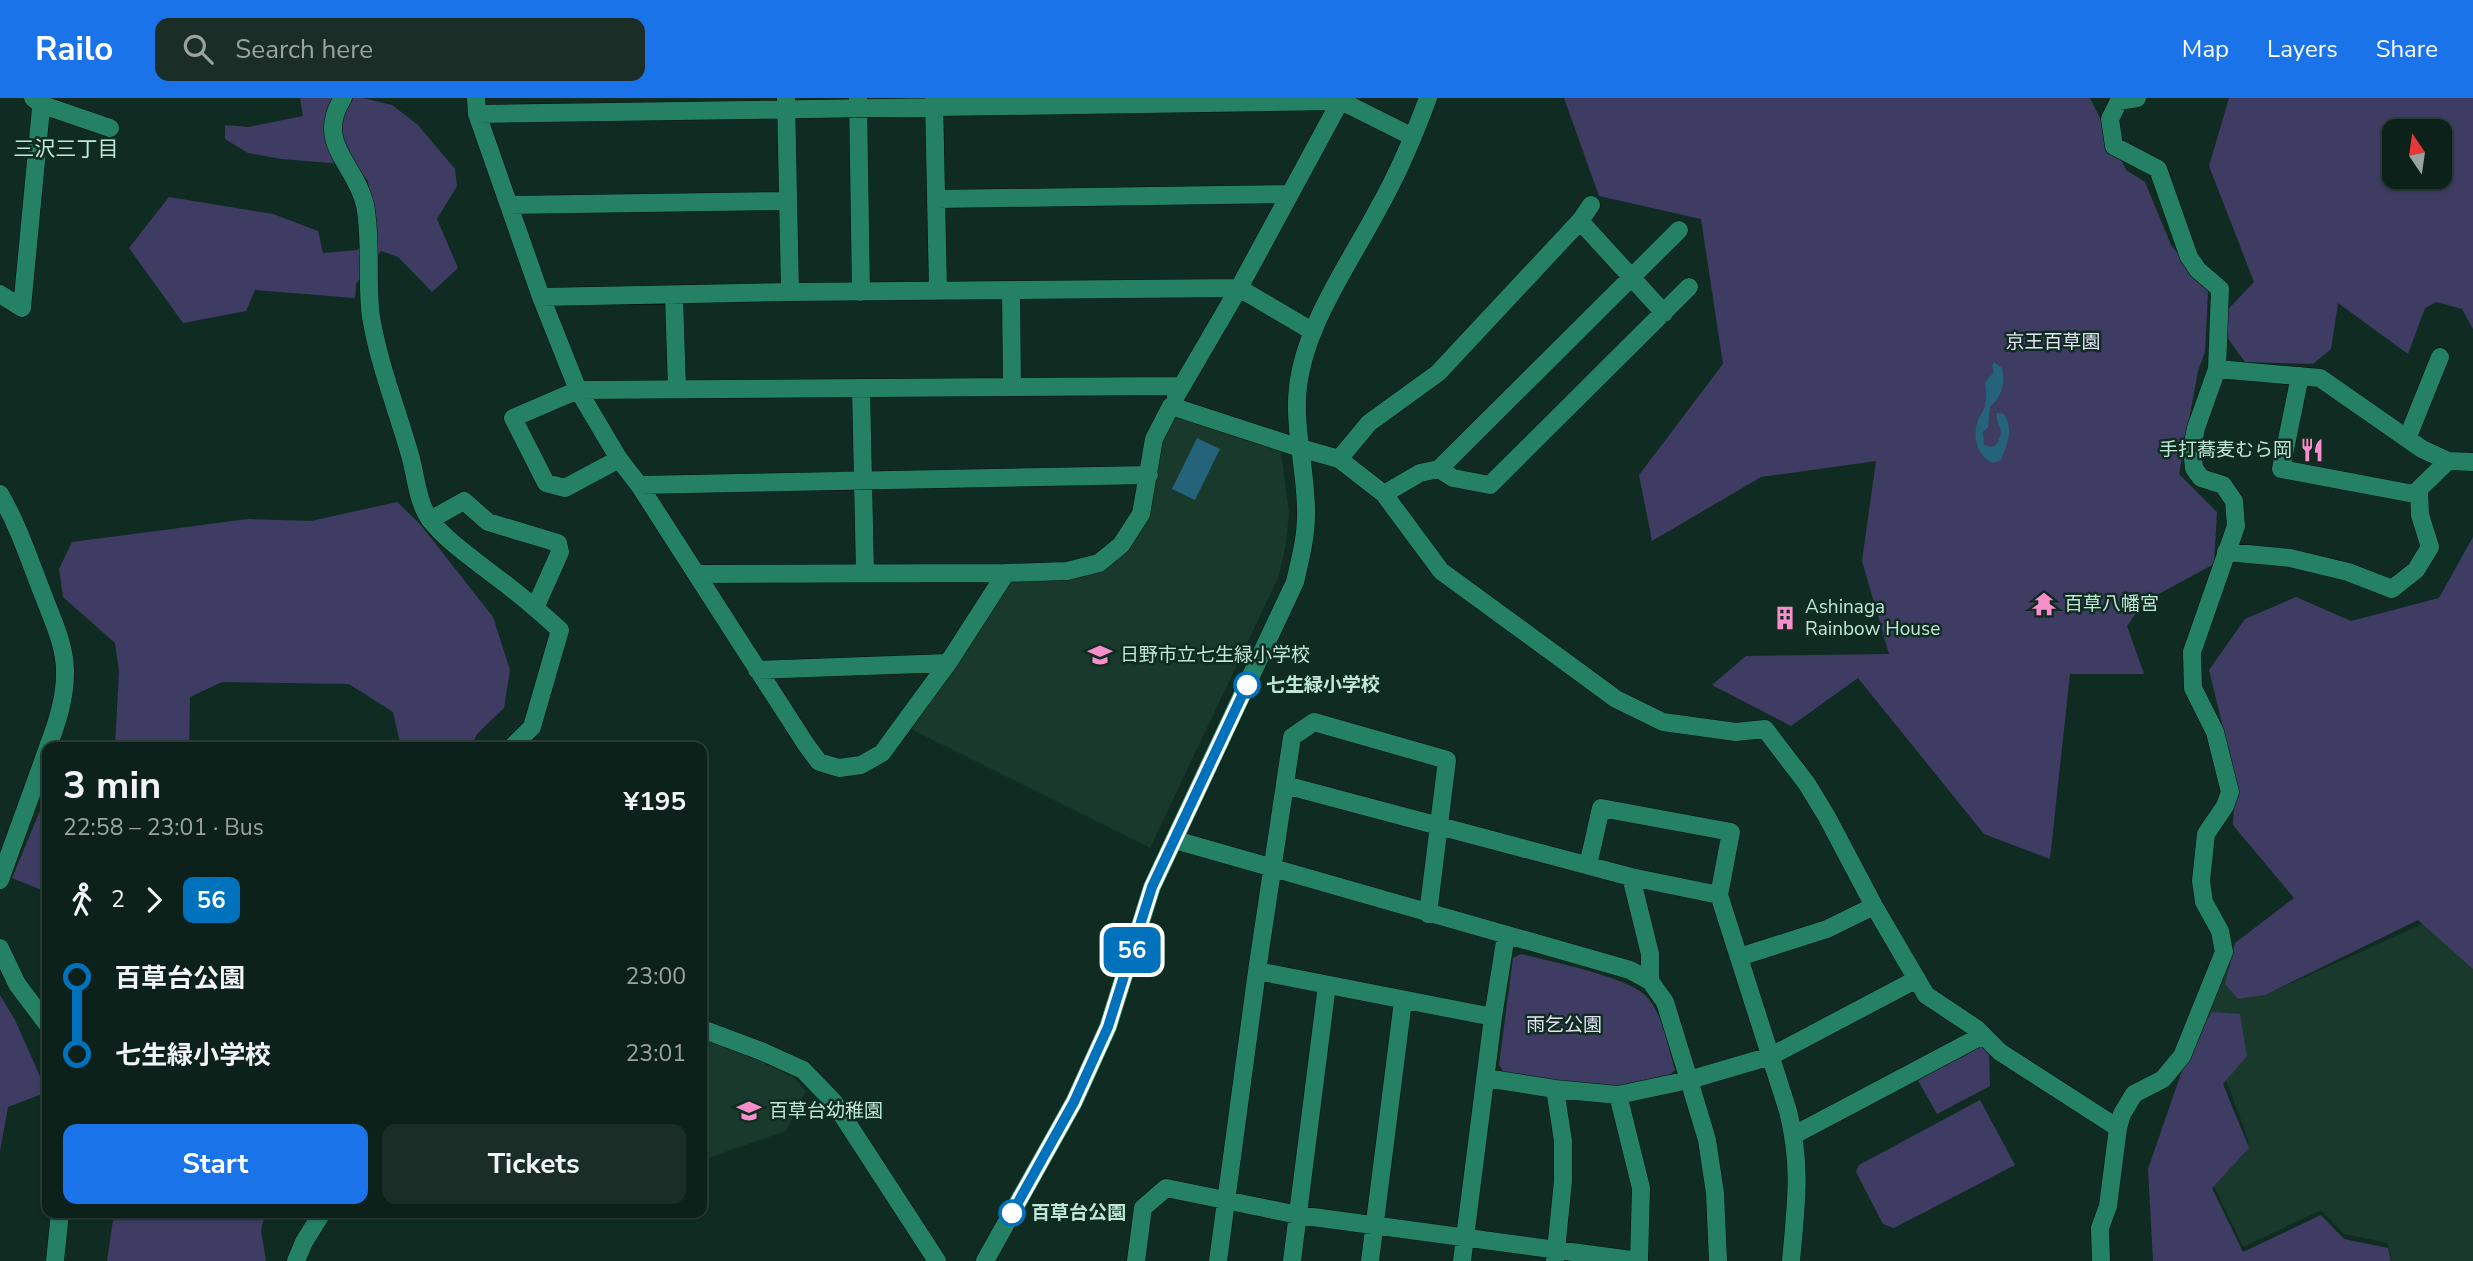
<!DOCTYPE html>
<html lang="en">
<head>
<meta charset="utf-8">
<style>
  :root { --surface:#0c211a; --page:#1a2e27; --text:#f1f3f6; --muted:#9aa3a2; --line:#2c3e39; --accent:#1a73e8 }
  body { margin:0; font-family:"Nunito Sans","Noto Sans JP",sans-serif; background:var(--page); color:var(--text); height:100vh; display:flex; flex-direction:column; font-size:26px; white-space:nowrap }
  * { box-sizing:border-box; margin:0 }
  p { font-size:23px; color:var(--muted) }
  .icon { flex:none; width:38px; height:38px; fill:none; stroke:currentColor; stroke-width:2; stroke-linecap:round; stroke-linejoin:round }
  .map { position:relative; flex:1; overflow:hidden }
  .drawer { position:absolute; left:42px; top:644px; width:665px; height:476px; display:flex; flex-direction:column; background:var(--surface); border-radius:14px; box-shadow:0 2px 5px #0004,0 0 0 2px var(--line) }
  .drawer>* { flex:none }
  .badge { padding:0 14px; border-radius:10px; font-size:24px; line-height:46px }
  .needle { width:46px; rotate:347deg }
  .controls { position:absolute; left:2382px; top:21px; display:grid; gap:14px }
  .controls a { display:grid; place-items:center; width:70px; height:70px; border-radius:14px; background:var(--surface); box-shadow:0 2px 5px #0004,0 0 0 2px var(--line); font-size:35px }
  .map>.badge { position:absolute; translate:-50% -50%; box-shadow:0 0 0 4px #fff }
  .legs { display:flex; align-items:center; gap:10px; height:77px; padding:0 21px; font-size:23px }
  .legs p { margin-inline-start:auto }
  .headline { display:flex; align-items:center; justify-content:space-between; height:119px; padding:0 21px }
  h1 { font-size:38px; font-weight:700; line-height:52px }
  .cta { display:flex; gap:14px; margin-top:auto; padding:14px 21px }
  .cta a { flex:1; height:80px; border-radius:14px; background:var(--accent); color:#fff; font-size:28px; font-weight:700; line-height:80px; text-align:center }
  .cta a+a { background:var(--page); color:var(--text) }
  ul { padding:0 21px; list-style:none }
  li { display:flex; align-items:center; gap:24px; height:77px; font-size:26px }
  li i { display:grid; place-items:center; width:10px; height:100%; margin:0 9px; background:currentColor }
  li i::after { content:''; width:18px; height:18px; margin:-9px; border:5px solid; border-radius:50%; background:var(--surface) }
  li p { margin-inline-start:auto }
  li:first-child i { background:linear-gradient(#0000 50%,currentColor 0) }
  li:last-child i { background:linear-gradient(currentColor 50%,#0000 0) }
  header { display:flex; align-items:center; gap:42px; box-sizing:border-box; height:98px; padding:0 35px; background:var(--accent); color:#fff }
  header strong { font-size:33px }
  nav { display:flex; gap:38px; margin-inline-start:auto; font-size:24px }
  .search { width:490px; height:63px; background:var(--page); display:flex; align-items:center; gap:18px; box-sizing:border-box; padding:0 24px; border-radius:14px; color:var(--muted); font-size:26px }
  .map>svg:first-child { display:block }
</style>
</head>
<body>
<header>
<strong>Railo</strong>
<div class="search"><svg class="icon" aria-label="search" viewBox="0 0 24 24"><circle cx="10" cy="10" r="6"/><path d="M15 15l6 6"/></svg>Search here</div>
<nav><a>Map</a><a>Layers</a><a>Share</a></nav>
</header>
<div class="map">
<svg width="2473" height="1163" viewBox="0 0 2473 1163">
  <rect width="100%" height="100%" fill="#102c22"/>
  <path fill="#19392c" d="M1184 318 1281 354 1289 415 1286 446 1278 480 1150 750 909 630 1009 484 1128 451 1161 342 1172 321Z
    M2436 820 2473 861V1163H2392L2388 1145 2344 1136 2321 1112 2243 1149 2212 1084 2249 1044 2203 919 2213 890 2227 872 2261 866 2276 892Z
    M702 941 755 960 793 979 806 993 786 1033 702 1062Z"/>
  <path fill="#3f3c63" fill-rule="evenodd" d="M300 0H363L392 7 418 27 455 71 457 88 437 121 458 170 432 194 398 159 381 153 356 186 355 200 255 192 246 213 183 225 129 150 169 99 273 116 318 133 323 155 357 152 374 136 368 83 355 67 281 61 248 55 225 41V27L248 29 303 18Z
    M1564 0H2090L2126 72 2145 84 2171 147 2208 193 2205 254 2198 273 2179 376 2217 414 2214 466 2144 504 2127 528 2144 576H2070L2050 761 1984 736 1858 580 1791 628 1712 587 1746 558 1889 556 1862 463 1876 363 1761 379 1652 443 1639 377 1723 266 1701 121 1599 98Z
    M2229 0H2473V231L2462 211 2436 204 2425 210 2408 256 2338 205 2331 251 2313 266 2245 264 2216 224 2254 184 2209 68ZM2394 33H2440V79H2394Z
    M397 404 420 426 493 519 510 572 504 610 477 636 471 649H401L393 614 349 586 222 584 190 599 189 649H115L119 573 115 545 63 499 59 471 72 444 248 421 311 423Z
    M2473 439V871L2418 822 2265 897 2238 901 2225 886 2235 845 2294 800 2233 727 2235 679 2209 572 2245 521 2296 499 2351 523 2439 500Z
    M47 696V794L12 780Z
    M1521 856C1549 863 1627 879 1645 897 1663 915 1668 949 1675 972 1645 1002 1545 982 1505 976L1499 967 1513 860Z
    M0 897 15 922 47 994 8 1009 0 1053Z
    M2212 914 2240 916 2247 958 2223 986 2249 1050 2212 1090 2243 1154 2321 1117 2344 1141 2388 1150 2391 1163H2153L2148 1071 2193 941Z
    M1981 948 1989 954 1990 988 1937 1016 1916 979Z
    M1980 1002 2015 1067 1894 1130 1883 1126 1856 1074 1859 1067Z
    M114 1115H265L261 1133 266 1163H107Z"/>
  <path fill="#24637a" d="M1994 264 2002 270C2005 286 2002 298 1990 309L1988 329 1983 334 1984 347 1991 349 1996 347C2007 330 1995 328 1997 315L2004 316C2014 332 2007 346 2001 362L1993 365C1977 359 1972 338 1978 322 1980 317 1984 313 1985 307 1987 300 1986 292 1985 285L1994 274 1992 268Z
    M1197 340 1220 351 1195 402 1172 391Z"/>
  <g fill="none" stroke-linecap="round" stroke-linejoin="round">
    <g stroke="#00140b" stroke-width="19">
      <path id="minor" d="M33 0 40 6 110 30
        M343 0C314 45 356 66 365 107 372 143 366 182 371 219 379 267 397 311 410 357 416 377 417 405 431 423 448 444 473 461 495 478 518 495 539 513 560 532L532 629 512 649
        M476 0 477 16 541 199 578 292 619 361 639 387 805 645 819 664 839 670 861 667 882 655 948 565 1006 475 1067 473 1099 465 1121 447 1141 416 1154 341 1171 308 1300 350 1339 361 1384 396 1441 473 1616 601 1663 624 1736 634 1765 631 1807 686 1827 719 1874 808 1926 897 1977 931 2000 954 2118 1030
        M786 0 790 194
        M858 0 861 194
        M934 0 938 193
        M477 16 1341 3 1413 39
        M937 101 1290 96
        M509 107 788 103
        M1580 123 1664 215
        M1011 193 1012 289
        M0 196 22 210 42 0
        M674 197 677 291
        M541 199 790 194 1239 190 1312 233
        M2217 271 2320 280 2422 351 2448 363 2473 364
        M2300 278 2281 371 2414 396 2419 391
        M861 290 865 475
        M1176 298 1239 190 1342 0
        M2407 341 2440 259
        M619 361 565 390 546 385 513 320 578 292 1181 288
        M1339 361 1369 325 1438 275 1580 123 1591 107
        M1439 371 1453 380 1490 387 1689 189
        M639 387 1149 377
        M0 396C19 429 30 464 44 499 53 523 64 545 65 571 66 598 57 625 48 649
        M1384 396 1420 375 1439 371 1679 132
        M430 422 464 403 488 424 558 445 560 454 535 510
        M2226 454 2290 460 2348 474 2392 491 2416 472 2430 449 2420 417 2419 391 2448 363
        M696 476 1006 475
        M757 572 948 565
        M1285 687 1631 779 1719 797
        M1175 742 1630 872 1650 883 1665 904 1689 982 1707 1042 1715 1095 1718 1163
        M1588 767 1601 710 1731 734 1719 797 1788 1013C1802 1069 1796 1106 1791 1163
        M1631 779 1650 856V883
        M0 782 47 652
        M0 850 17 886 47 926
        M1739 859 1827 831 1874 808
        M1257 873 1493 919
        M702 931 761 953 803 972 833 1003 937 1163
        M1486 980 1555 991 1618 997 1689 982 1771 958 1917 881
        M1618 997 1641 1090 1639 1163
        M1794 1037 1983 937
        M55 1163 60 1115
        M296 1163 304 1144 322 1115
        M985 1163 1074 1004 1108 929 1152 789 1295 484C1300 462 1306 440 1306 417 1307 376 1293 330 1298 289 1305 227 1349 166 1378 111 1398 76 1414 38 1428 0
        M1136 1163 1143 1110 1166 1090 1298 1117 1639 1163
        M1218 1163 1257 873 1292 639 1314 624 1447 662 1428 816
        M1292 1163 1327 887
        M1370 1163 1403 903
        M1462 1163 1493 919 1506 837
        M1555 1163 1563 1083V1043L1555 991
        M2101 1163 2100 1130 2108 1108 2118 1030 2122 1016 2134 996 2163 981 2182 958 2224 854 2220 833 2204 804 2201 783 2206 736 2225 708 2230 694 2215 634 2193 590 2192 554 2236 428 2234 403 2223 387 2201 380 2194 370 2192 350 2196 330 2217 271 2220 191 2198 172 2189 159 2158 71 2114 48 2110 21 2119 3 2137 0"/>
    </g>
    <use href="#minor" stroke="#258163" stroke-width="18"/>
  </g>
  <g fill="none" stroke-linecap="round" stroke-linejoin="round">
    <g stroke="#fff" stroke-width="16">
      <path id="line-1" d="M1012 1115 1074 1004 1108 929 1152 789 1247 587"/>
    </g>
    <use href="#line-1" stroke="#0072bc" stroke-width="10"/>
  </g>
  <defs>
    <g id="restaurant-bare" transform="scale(1.89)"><path d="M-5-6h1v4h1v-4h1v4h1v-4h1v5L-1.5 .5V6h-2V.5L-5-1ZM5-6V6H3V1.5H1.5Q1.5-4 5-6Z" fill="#f98fca" stroke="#102c22" stroke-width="2.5" paint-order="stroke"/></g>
    <g id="temple-bare" transform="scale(1.89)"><path d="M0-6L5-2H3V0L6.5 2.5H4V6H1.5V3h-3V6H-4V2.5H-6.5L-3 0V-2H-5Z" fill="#f98fca" stroke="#102c22" stroke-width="2.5" paint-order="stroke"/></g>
    <g id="building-bare" transform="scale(1.89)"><path d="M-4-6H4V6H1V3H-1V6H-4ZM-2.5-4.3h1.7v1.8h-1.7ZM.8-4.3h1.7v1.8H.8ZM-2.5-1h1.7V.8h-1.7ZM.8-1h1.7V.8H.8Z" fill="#f98fca" stroke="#102c22" stroke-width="2.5" paint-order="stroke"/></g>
    <g id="school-bare" transform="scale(1.89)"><path d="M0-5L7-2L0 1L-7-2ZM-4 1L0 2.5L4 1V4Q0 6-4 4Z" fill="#f98fca" stroke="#102c22" stroke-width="2.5" paint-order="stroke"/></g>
  </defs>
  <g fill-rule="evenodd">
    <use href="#restaurant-bare" x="2312" y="352"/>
    <use href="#temple-bare" x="2044" y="506"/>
    <use href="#building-bare" x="1785" y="520"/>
    <use href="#school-bare" x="1100" y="557"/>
    <use href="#school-bare" x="749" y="1013"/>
  </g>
  <g fill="#fff" stroke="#0072bc" stroke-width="3.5">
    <circle cx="1247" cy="587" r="12"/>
    <circle cx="1012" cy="1115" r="12"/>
  </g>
  <g text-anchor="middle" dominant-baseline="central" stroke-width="5" stroke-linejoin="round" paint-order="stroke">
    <g font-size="19" fill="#e2e2f4" stroke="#102c22">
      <text x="2053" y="244">京王百草園</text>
      <text x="1564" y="927">雨乞公園</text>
    </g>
    <g font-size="19" fill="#bee7d4" stroke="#102c22" text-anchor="start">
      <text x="2292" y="352" text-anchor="end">手打蕎麦むら岡</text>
      <text x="2064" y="506">百草八幡宮</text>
      <text x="1805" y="509">Ashinaga<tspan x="1805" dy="22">Rainbow House</tspan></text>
      <text x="1120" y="557">日野市立七生緑小学校</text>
      <text x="769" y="1013">百草台幼稚園</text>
    </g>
    <g font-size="19" font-weight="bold" fill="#bee7d4" stroke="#102c22" text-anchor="start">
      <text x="1266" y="587">七生緑小学校</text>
      <text x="1031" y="1115">百草台公園</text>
    </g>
    <g font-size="21" fill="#bee7d4" stroke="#102c22">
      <text x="66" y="51">三沢三丁目</text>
    </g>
  </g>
</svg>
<div class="controls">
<a><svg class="needle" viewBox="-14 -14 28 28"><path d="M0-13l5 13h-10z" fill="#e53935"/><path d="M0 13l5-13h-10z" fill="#9aa3a2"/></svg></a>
</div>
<b class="badge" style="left:1132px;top:852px;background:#0072bc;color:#fff">56</b>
<section class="drawer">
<div class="headline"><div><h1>3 min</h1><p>22:58 – 23:01 · Bus</p></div><b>¥195</b></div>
<div class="legs"><svg class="icon" aria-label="walk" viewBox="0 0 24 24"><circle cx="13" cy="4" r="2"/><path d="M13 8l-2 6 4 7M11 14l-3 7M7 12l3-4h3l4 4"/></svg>2<svg class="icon" aria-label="forward" viewBox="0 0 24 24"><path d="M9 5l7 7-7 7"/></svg><b class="badge" style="background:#0072bc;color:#fff">56</b></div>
<ul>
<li><i style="color:#0072bc"></i><b>百草台公園</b><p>23:00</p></li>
<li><i style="color:#0072bc"></i><b>七生緑小学校</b><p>23:01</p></li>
</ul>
<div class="cta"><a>Start</a><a>Tickets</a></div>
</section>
</div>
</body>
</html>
